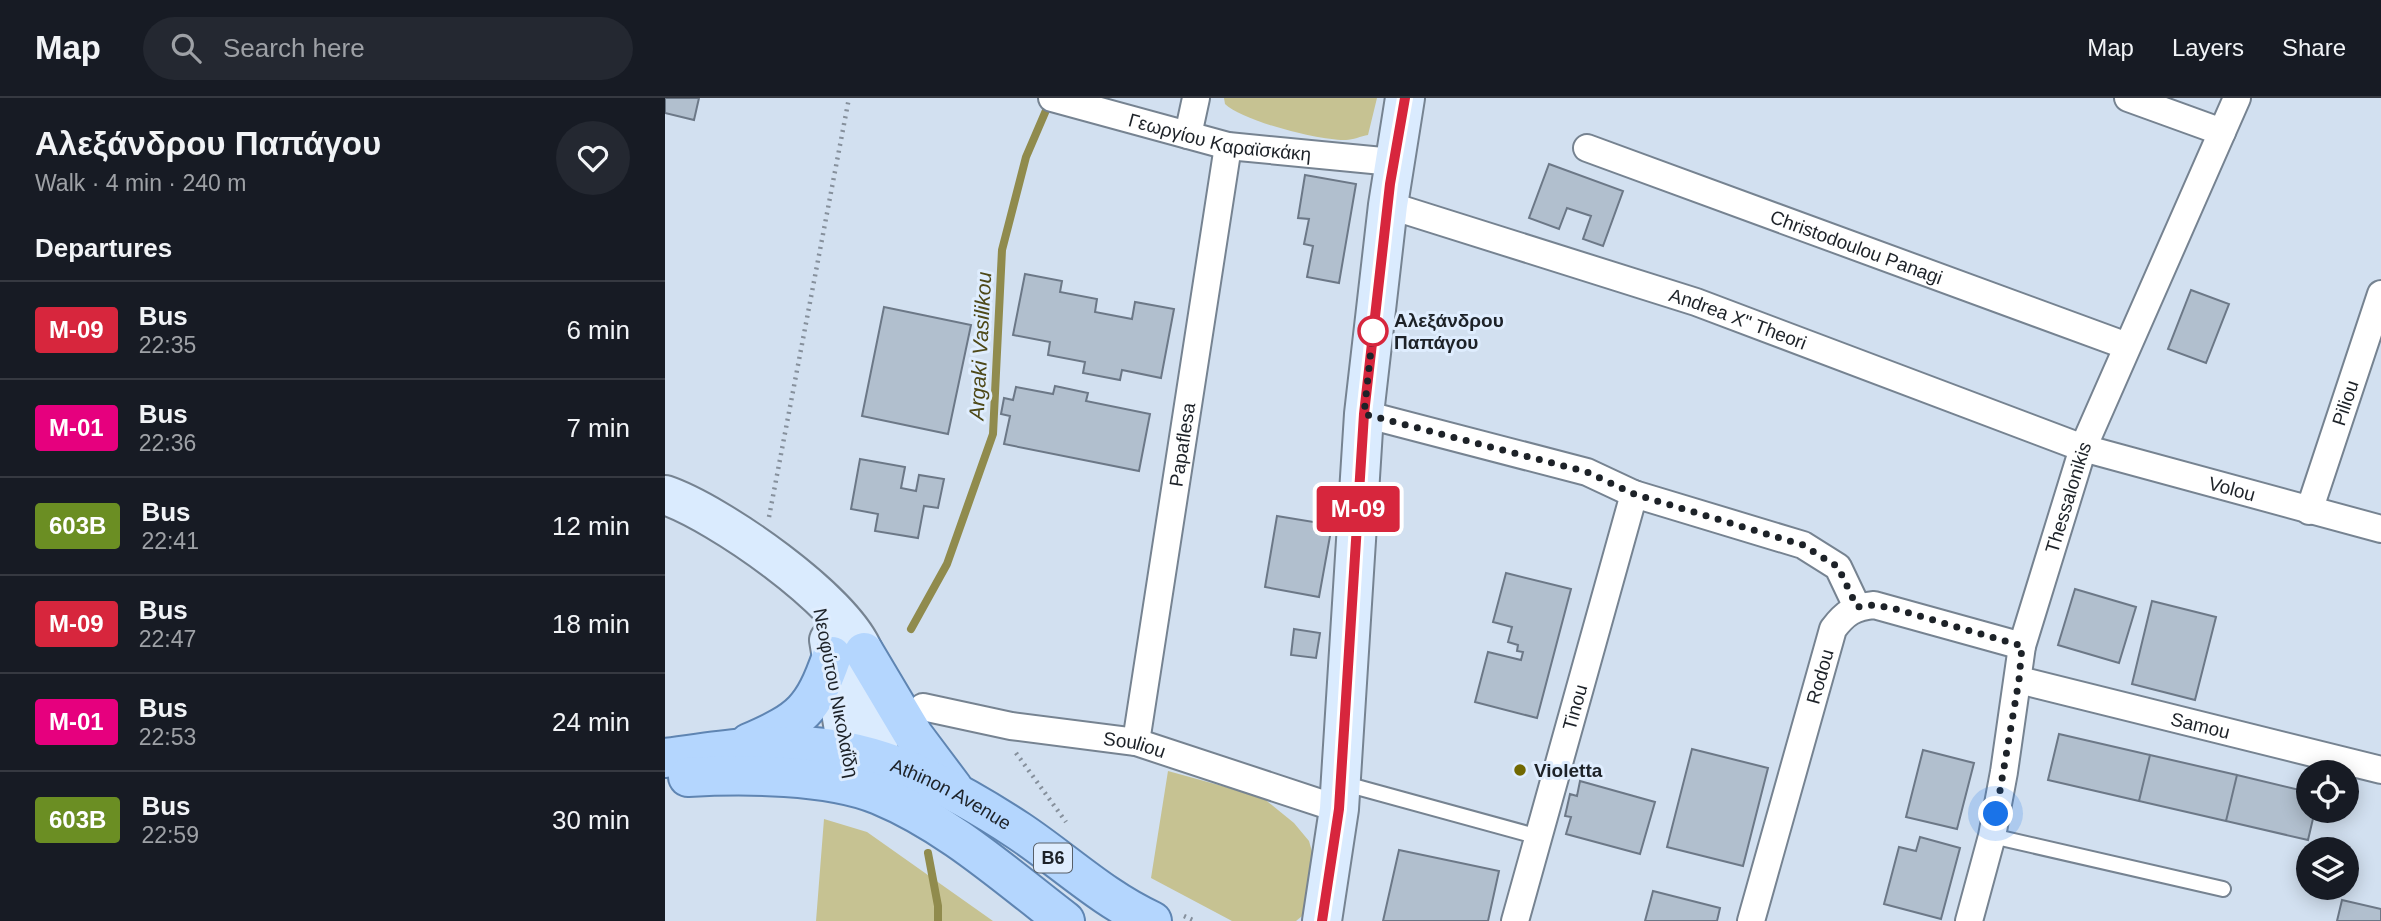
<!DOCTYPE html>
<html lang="en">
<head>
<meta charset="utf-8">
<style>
  :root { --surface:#171b24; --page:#242831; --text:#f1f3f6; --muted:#9ea1a6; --line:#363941 }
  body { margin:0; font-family:Arial,sans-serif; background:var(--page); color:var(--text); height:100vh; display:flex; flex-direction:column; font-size:26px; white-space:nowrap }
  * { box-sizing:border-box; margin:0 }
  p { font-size:23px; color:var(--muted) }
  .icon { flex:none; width:38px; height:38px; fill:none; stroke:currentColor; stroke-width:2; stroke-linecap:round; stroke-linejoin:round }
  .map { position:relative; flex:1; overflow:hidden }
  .details { display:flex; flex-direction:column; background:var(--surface); width:665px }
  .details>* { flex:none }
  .badge { padding:0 14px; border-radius:5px; font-size:24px; line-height:46px }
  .buttons { position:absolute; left:1631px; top:662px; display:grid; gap:14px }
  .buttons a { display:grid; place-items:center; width:63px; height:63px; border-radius:50%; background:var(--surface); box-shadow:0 4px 18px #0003; font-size:35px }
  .you { position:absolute; width:35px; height:35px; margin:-18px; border:5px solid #fff; border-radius:50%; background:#1a73e8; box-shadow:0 0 0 10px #1a73e833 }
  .map>.badge { position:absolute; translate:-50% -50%; box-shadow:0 0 0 4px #fff }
  h2 { padding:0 35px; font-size:26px; line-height:63px }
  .round { display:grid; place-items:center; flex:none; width:74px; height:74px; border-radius:37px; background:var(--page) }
  .summary { display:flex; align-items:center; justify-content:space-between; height:119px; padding:0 35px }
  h1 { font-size:33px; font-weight:600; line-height:52px }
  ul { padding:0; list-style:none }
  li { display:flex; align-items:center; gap:21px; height:98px; padding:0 35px; border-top:2px solid var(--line) }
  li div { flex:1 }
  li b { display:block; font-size:26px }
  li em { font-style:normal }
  li .badge { min-width:77px; font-weight:700; text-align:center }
  header { display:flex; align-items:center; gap:42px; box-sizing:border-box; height:98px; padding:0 35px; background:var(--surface); border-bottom:2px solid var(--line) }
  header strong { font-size:33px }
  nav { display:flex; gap:38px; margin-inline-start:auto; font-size:24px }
  .search { width:490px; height:63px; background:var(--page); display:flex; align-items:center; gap:18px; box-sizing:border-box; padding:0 24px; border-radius:38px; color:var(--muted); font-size:26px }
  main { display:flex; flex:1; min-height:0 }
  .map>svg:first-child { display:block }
</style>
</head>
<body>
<header>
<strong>Map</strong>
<div class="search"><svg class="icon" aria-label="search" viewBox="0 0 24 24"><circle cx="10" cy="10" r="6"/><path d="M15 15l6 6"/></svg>Search here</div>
<nav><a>Map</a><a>Layers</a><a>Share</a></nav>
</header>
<main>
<section class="details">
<div class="summary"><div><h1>Αλεξάνδρου Παπάγου</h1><p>Walk · 4 min · 240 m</p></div><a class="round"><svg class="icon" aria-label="heart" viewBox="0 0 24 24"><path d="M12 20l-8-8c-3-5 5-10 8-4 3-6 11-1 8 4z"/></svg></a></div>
<h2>Departures</h2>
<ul>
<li><span class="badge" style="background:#d7263d;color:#fff">M-09</span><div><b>Bus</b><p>22:35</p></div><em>6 min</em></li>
<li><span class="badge" style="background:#e6007e;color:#fff">M-01</span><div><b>Bus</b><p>22:36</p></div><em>7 min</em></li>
<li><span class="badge" style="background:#6b8e23;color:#fff">603B</span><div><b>Bus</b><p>22:41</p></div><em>12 min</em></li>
<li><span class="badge" style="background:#d7263d;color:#fff">M-09</span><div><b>Bus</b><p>22:47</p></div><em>18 min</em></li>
<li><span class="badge" style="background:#e6007e;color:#fff">M-01</span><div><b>Bus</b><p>22:53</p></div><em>24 min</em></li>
<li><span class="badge" style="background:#6b8e23;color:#fff">603B</span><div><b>Bus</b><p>22:59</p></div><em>30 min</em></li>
</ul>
</section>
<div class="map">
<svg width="1716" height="823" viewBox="0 0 1716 823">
  <rect width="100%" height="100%" fill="#d2e0f0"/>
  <path fill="#c6c292" d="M559 0H712L703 37C696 38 688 42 681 42 656 43 577 23 560 6Z
    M503 673 597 699 629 725 644 743 648 757 642 814 631 823H567L486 780Z
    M159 721 202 734 328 823H151Z"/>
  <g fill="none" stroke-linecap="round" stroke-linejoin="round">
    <path stroke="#908b4d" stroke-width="8" d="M246 531 282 466 328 336 337 152 361 59 385 3
      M263 755 273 808V823"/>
  </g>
  <path fill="#b1bfce" stroke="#6c7887" stroke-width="2" d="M0 0H34L29 22 0 15Z
    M884 66 958 93 938 148 918 141 926 118 902 110 894 131 864 120Z
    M640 77 691 86 674 185 642 179 648 148 639 146 644 121 633 120Z
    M360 176 397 183 395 194 432 201 430 214 467 221 470 204 509 211 496 280 457 272 455 282 418 275 420 264 383 257 385 244 348 237Z
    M1526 192 1564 206 1541 265 1503 251Z
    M219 209 306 227 283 336 197 318Z
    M390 288 423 295 421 303 485 316 474 373 339 346 345 318 336 316 339 300 348 302 351 289 388 296Z
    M195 361 240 369 236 390 251 393 254 377 279 381 273 410 259 408 253 440 210 433 213 416 186 411Z
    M612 418 667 427 654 499 600 489Z
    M841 475 906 491 872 620 810 604 823 554 856 562 858 554 852 553 853 547 843 544 847 529 828 524Z
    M1410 491 1471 509 1454 565 1393 547Z
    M1487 503 1551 519 1530 602 1467 586Z
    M629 531 655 535 651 560 626 557Z
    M1394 636 1485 657 1474 703 1383 682Z
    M1027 651 1103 670 1078 768 1002 749Z
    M1258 652 1309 665 1292 731 1241 719Z
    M1485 657 1572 677 1561 723 1474 703Z
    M1572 677 1643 694V712H1650L1643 742 1561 723Z
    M915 683 990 704 975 756 901 736 906 719 900 718 905 696 912 698Z
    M1255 739 1295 750 1276 821 1219 806 1234 749 1251 753Z
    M734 752 834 773 823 823H718Z
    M988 793 1055 810 1052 823H980Z
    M1677 802 1716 811V823H1672Z"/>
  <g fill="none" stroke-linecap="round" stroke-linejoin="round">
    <g stroke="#768391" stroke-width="18">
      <path id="lane" d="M677 685 874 739
        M1327 738 1558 791"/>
    </g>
    <g stroke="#768391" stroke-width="30">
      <g id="street">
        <path id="s1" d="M387 0 563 48 728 64"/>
        <path d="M1463 0 1557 34"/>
        <path d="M523 37 531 0"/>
        <path id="s2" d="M922 50 1462 248"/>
        <path id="s3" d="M723 107 1031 204 1418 350 1716 431"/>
        <path d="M699 316 922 374 969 396 1138 447 1173 469 1192 509"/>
        <path id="s4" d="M1644 413 1716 196"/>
        <path id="s5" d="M1354 582 1716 672"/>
        <path id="s6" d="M258 609 346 628 471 644 674 711"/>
        <path id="s7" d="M471 644 563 48"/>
        <path id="s8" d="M850 823 969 396"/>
        <path id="s9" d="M1086 823 1168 531C1180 515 1189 509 1209 507L1357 548"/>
        <path id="s10" d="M1304 823 1327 738 1339 674 1357 548 1418 350 1572 0"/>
      </g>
    </g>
    <g stroke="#768391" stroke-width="42">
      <path id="secondary" d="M0 397C53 415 178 502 199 555 216 597 214 648 213 693
        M164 542 188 686
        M657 823 674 711 699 316 723 107 740 0"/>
    </g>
    <g stroke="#5f85b2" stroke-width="42">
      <g id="primary">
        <path d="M199 554 249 638 288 690"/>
        <path d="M84 645C137 622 148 612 167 558"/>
        <path id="s11" d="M0 660C44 654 88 647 133 648 215 650 287 689 354 733 399 763 437 800 487 823"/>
        <path d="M23 679C78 676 163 676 214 697 284 726 341 778 400 823"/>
      </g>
    </g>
    <path stroke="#86909c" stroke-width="4.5" stroke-dasharray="2 5" stroke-linecap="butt" d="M104 419 184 0
      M351 655 401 724
      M519 818 530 823"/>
    <use href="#lane" stroke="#fff" stroke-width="14"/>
    <use href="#street" stroke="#fff" stroke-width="26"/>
    <use href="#secondary" stroke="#daebfe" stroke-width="38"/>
    <use href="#primary" stroke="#b4d6fe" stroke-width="38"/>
  </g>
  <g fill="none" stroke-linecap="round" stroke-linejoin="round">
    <g stroke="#fff" stroke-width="16">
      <path id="line" d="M657 823 674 711 699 316 725 86 740 0"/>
    </g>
    <use href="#line" stroke="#d7263d" stroke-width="10"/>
    <path stroke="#1d2228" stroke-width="7" stroke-dasharray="0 12.6" d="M708 233 699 316 922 374 969 396 1138 447 1173 469 1192 509 1209 507 1227 510 1357 548 1354 582 1331 716"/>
  </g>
  <circle fill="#fff" stroke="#d7263d" stroke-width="3.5" cx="708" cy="233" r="14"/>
  <circle fill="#716800" stroke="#dfedfe" stroke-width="2.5" cx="855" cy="672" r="7"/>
  <g text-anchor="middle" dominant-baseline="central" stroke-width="6" stroke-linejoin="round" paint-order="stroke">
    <rect fill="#dfedfe" stroke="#575f68" stroke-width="2" x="369" y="745.5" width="38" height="29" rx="5"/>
    <g font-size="18" font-weight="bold" fill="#1d2228">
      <text x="388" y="760">B6</text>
    </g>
    <g font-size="19" fill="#1d2228" stroke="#dfedfe">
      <text stroke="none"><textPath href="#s1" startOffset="173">Γεωργίου Καραϊσκάκη</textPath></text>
      <text stroke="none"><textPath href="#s2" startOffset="287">Christodoulou Panagi</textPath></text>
      <text stroke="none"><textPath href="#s3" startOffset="368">Andrea X" Theori</textPath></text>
      <text stroke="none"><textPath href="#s4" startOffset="114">Piliou</textPath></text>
      <text stroke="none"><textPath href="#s7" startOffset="301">Papaflesa</textPath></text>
      <text stroke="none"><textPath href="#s3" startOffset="891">Volou</textPath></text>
      <text stroke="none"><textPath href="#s10" startOffset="436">Thessalonikis</textPath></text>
      <text stroke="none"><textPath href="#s9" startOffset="254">Rodou</textPath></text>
      <text transform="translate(171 595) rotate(79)">Νεοφύτου Νικολαΐδη</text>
      <text stroke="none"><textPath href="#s8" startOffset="222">Tinou</textPath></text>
      <text stroke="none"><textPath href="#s5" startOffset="187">Samou</textPath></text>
      <text stroke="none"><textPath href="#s6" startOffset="215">Souliou</textPath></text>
      <text stroke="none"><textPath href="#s11" startOffset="296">Athinon Avenue</textPath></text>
    </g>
    <g font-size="19" font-weight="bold" fill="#1d2228" stroke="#dfedfe" text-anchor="start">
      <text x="729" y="222">Αλεξάνδρου<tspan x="729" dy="22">Παπάγου</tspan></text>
    </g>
    <g font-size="19" font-weight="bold" fill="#1d2228" stroke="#dfedfe" text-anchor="start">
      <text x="869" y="672">Violetta</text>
    </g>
    <g font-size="21" font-style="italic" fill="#4d4817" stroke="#dfedfe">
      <text transform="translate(315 248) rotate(-87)">Argaki Vasilikou</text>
    </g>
  </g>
</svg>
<div class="buttons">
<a><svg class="icon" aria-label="locate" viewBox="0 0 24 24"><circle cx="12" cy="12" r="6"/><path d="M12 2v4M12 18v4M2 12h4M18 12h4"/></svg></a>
<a><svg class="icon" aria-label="layers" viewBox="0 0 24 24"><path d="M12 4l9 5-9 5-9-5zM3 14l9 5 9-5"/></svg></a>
</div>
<div class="you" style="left:1331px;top:716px"></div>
<b class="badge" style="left:693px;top:411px;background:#d7263d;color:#fff">M-09</b>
</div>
</main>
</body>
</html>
